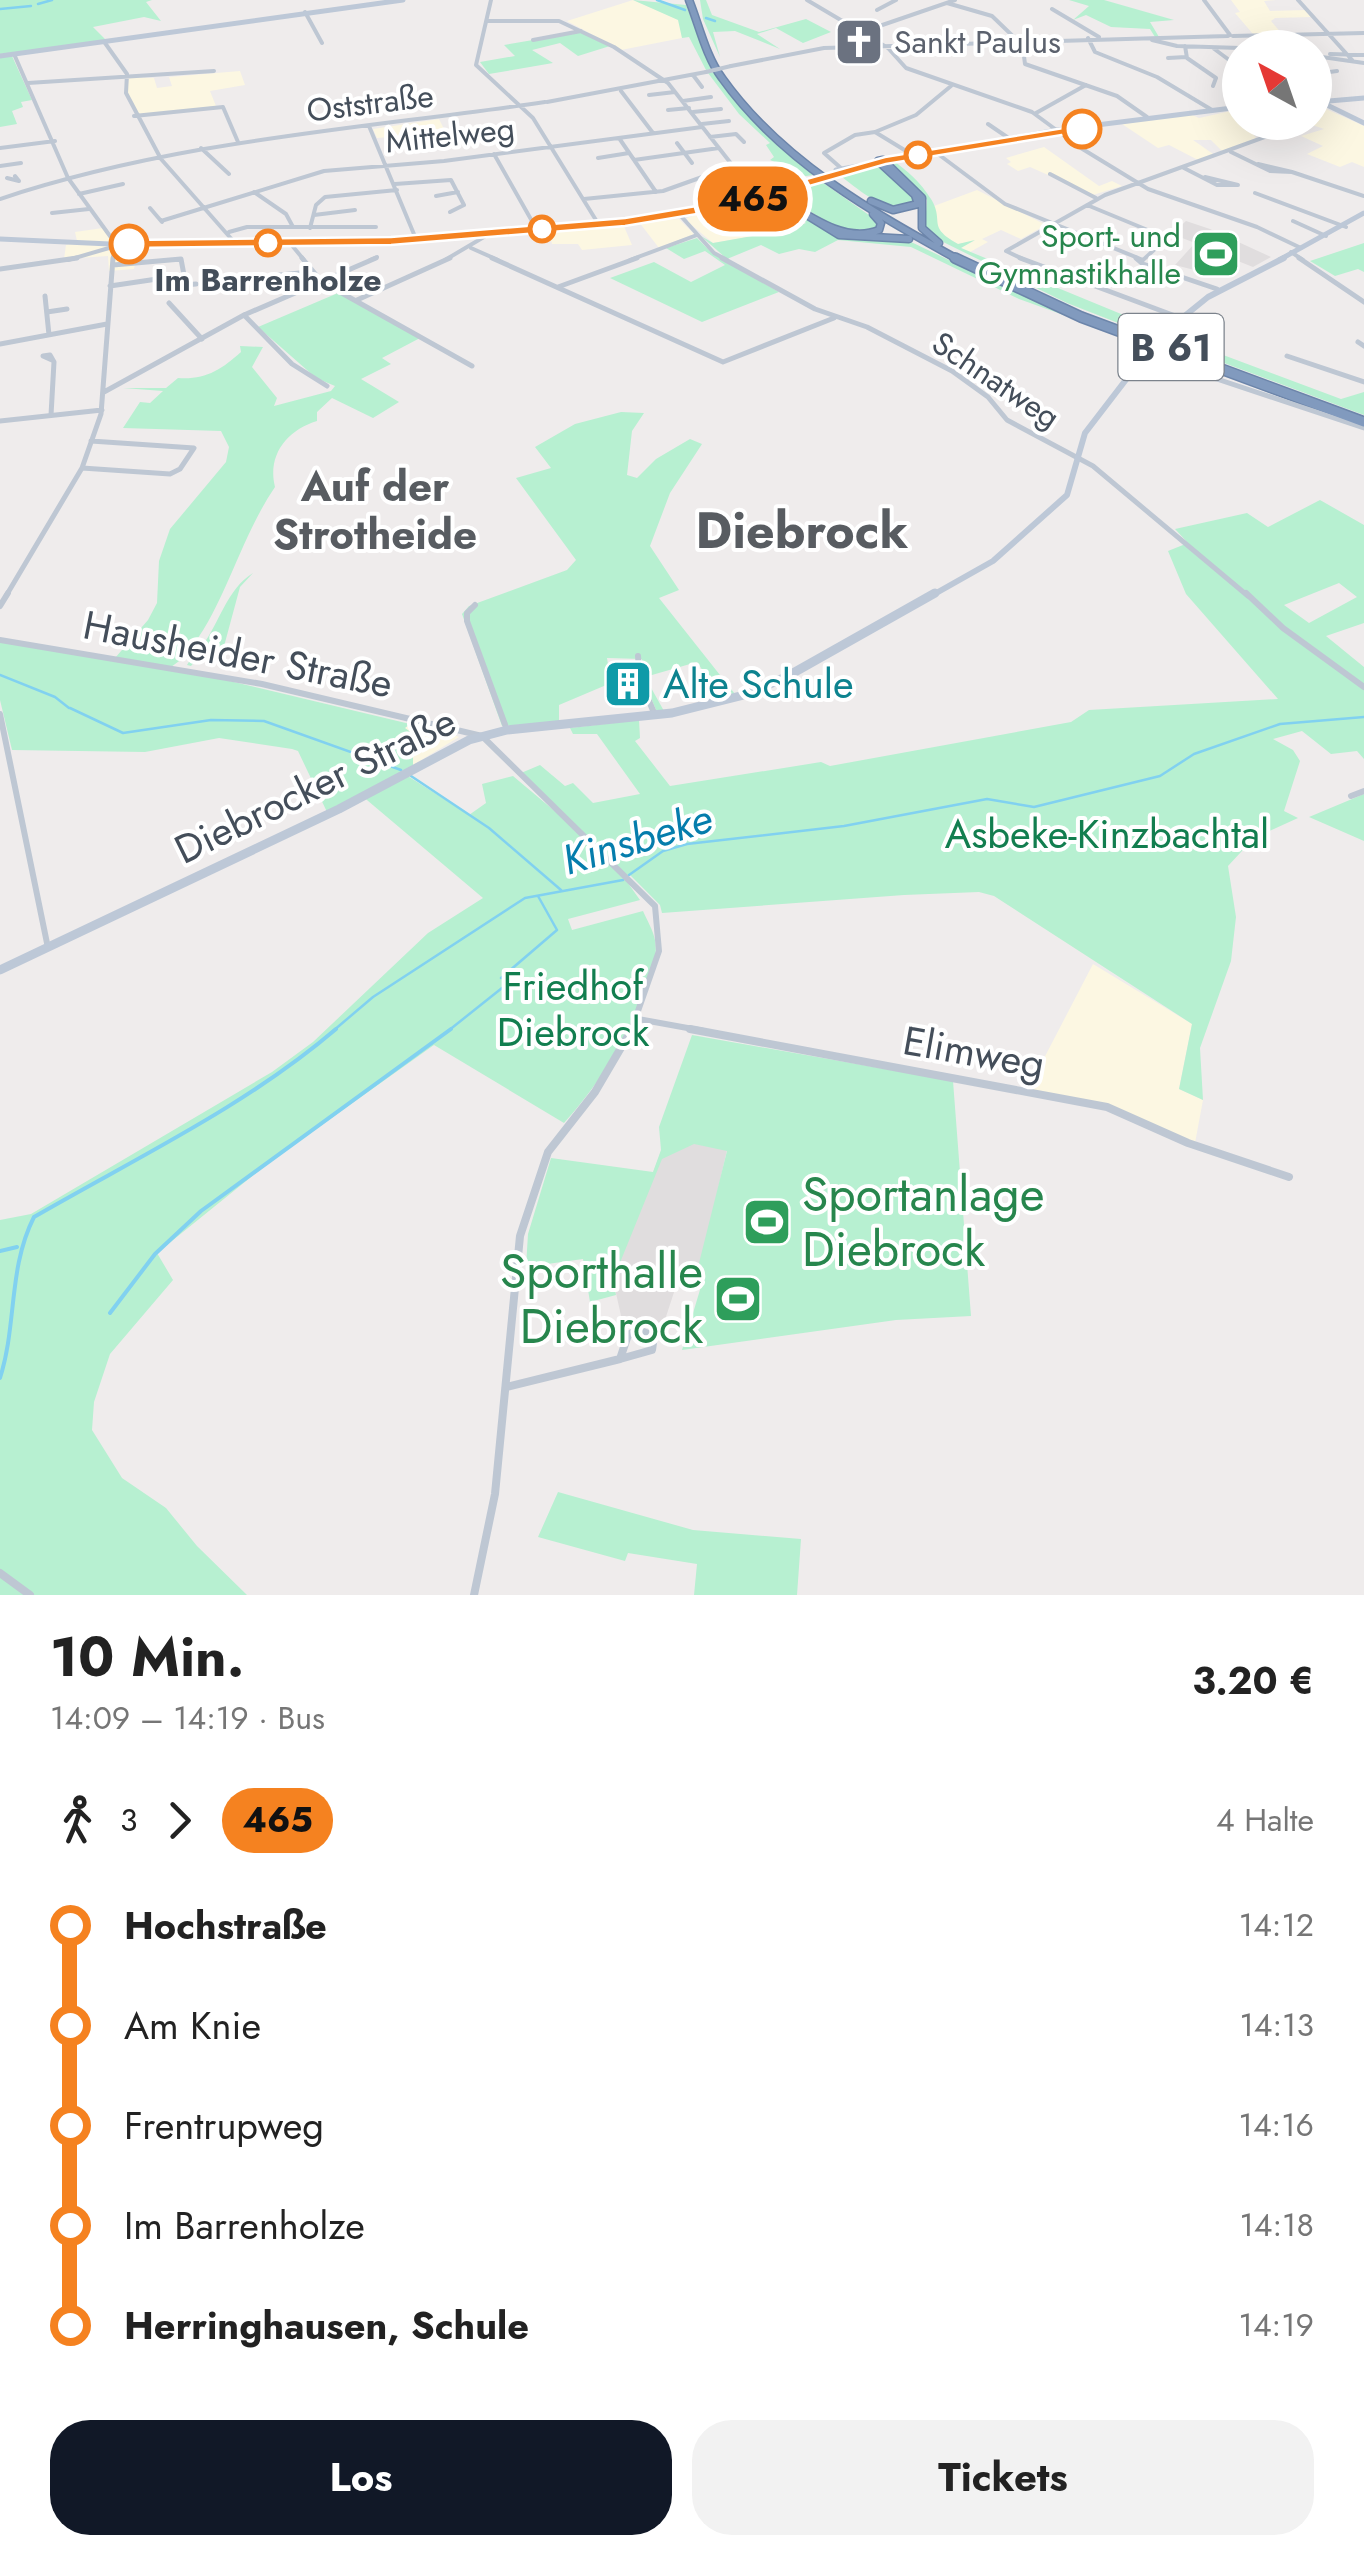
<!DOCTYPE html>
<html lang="de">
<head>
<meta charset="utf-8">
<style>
  :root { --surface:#fff; --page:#f2f2f2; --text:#222; --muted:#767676; --accent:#111827 }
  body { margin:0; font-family:Jost,sans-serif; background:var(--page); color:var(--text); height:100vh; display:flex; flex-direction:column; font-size:38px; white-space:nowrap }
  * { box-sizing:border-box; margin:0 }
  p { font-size:32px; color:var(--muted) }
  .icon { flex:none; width:55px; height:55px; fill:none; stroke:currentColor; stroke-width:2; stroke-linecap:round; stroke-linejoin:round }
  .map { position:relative; height:1595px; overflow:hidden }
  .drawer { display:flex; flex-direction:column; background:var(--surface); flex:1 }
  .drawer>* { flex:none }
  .badge { padding:0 20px; border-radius:32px; font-size:35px; line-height:65px }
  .needle { width:65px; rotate:320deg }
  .buttons { position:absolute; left:1222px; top:30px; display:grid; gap:20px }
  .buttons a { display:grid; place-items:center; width:110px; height:110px; border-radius:50%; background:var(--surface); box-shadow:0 10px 40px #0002; font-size:50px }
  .map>.badge { position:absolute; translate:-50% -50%; box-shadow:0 0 0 5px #fff }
  .legs { display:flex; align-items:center; gap:15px; height:110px; padding:0 50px; font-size:32px }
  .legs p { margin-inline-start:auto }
  .head { display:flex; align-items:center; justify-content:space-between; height:170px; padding:0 50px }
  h1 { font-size:55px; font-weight:700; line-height:75px }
  .action { display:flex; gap:20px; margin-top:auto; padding:20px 50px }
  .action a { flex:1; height:115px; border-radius:40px; background:var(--accent); color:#fff; font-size:40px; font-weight:700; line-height:115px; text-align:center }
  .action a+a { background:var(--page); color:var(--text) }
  ul { padding:0 50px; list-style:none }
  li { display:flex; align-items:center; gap:35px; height:100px; font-size:38px }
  li i { display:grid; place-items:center; width:15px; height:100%; margin:0 12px; background:currentColor }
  li i::after { content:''; width:25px; height:25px; margin:-12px; border:8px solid; border-radius:50%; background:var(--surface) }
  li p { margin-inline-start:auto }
  li:first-child i { background:linear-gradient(#0000 50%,currentColor 0) }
  li:last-child i { background:linear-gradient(currentColor 50%,#0000 0) }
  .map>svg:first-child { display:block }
</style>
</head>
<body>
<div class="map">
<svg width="1364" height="1595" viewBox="0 0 1364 1595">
  <rect width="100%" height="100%" fill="#efecec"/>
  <path fill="#fcf7e2" d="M633 0 679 20 682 38 621 50 567 21Z
    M1231 0H1276L1264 1 1270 11 1306 10 1311 17 1275 18 1271 21 1282 34H1253L1235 13 1240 12Z
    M240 71 245 85 210 91 216 106 136 115 127 92 129 77 154 78 157 88 172 86 169 77Z
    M1315 104 1364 126V167L1352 162 1340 167 1307 154 1323 146 1301 136 1324 129 1306 123 1315 122Z
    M1235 110 1256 138 1224 153 1211 140H1193L1216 156 1200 161 1169 145 1158 148 1122 124 1190 114 1199 118Z
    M439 119 446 133 377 138 373 129Z
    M1044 147 1099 186 1112 181 1122 186 1093 195 1030 167 1018 171 1007 164 1011 162 1006 158Z
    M977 190 1044 224V226L1021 239 1001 230 982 239 988 242 970 252 960 247 974 241 958 244 941 234 935 227 934 206Z
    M753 201 768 210 752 224 760 235 713 243 688 222 687 218 698 214Z
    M679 219 694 234 659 248 639 222Z
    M623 224 632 245 582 250 578 244H552L549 231Z
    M103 228 114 241 108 246 111 250 139 248 134 269 109 271 108 256 64 259 66 245 77 241 75 232Z
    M418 721 459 737 413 765V748L404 728Z
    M1093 964 1192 1024 1179 1089 1203 1100 1195 1143 1114 1108 1027 1091Z"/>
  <path fill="#e0ddde" d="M1186 221 1210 229 1271 257 1253 267 1228 257 1202 272 1175 265 1195 243 1172 234Z
    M666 1138 727 1150 699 1271 678 1280 661 1332 622 1320 613 1280Z"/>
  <path fill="#b7f0d1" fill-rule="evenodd" d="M0 0H152L146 2 161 21 144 17 93 27 107 41 0 54Z
    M633 0 686 5 711 69 706 70 689 37 682 38 678 20Z
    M700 0H706L712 15 759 32 806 19 831 32 803 43 776 28 757 34 780 49 735 31 713 32 720 57 703 19Z
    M1104 0 1174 20 1150 22 1159 37H1155L1150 29 1111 27 1086 15 1073 20 1089 6 1069 0Z
    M580 32 610 46 578 56 560 43 532 50 553 63 489 74 480 62 515 56 504 45Z
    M12 56 32 100 21 102 23 107 12 111 17 124 0 127V57Z
    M714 72 750 116 813 175 793 178 801 173 770 160 774 157 766 145 770 143 739 114 708 73Z
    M894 161C912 175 920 182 931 199 945 222 926 226 958 244L975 240 961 248 1160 330 1154 337 1067 303 935 238 925 226 927 200 891 164Z
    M879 166 913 197 914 203C884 215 863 192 839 175Z
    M822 182 876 220 877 228 842 231 785 196Z
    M775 197 833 235 909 241 1041 304 1147 345 1019 299 911 247 838 240 815 252 799 249 779 254 761 245 727 259 701 236 713 243 758 235 755 231 767 229 777 235 806 223Z
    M697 238 712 253 779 292 702 322 610 278 654 262 691 282 725 265 705 251 684 259 666 248Z
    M1364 243V272L1358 269 1335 276 1310 261Z
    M338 293 420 338 382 358 391 364 361 379 399 402 373 418 332 398 317 412V421C287 430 267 455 275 487 241 537 227 598 194 644L202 646C220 622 227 589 253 573L240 587 223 650 206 648 191 666 187 665 192 657 186 656 171 667 410 724 405 728 423 741 413 748V765L403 773 469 815 486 803 482 784 513 776 557 813 521 773 540 765 565 786 573 783 593 803 640 794 597 734H573L570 728 639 720 640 738 635 741 670 786 821 762 830 766 1071 722 1089 710 1278 699 1186 594 1168 551 1188 543 1175 529 1247 513 1268 527 1320 500 1364 525V623L1326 636 1364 667V759L1357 751 1331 754 1302 731 1273 739 1293 750 1300 761 1284 811 1298 818 1254 838 1228 866 1236 917 1231 961 1200 1048 1203 1100 1179 1089 1192 1024 994 896 979 892 904 895 662 913 660 905 630 875 625 879 640 900 568 919 572 930 643 911C647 920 653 930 655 940 664 992 598 1086 564 1123L434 1045 271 1161 157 1253 173 1280 110 1354 94 1402 92 1430 122 1478 166 1508 197 1546 247 1595H0V1220L31 1214 272 1072 313 1042 428 933 483 898 361 795 327 812 298 751 292 749 219 738 145 752 12 750 0 700V642L115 658 148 620 157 603 159 561 170 529 226 462 229 447 221 431 123 428 140 402 150 403 163 391 123 388H166L178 378C205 380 221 370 241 352L240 346 263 347 252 367 277 398 274 406 331 391 335 386 316 378 258 327ZM1339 583 1357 597 1309 623 1284 605Z
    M1167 334 1341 399 1364 392V415L1162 340Z
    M621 412 644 413 632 431 627 475 637 478 656 459 690 439 702 444 670 493 650 546 679 590 659 598 735 694 721 698 697 662 645 677 664 711 657 712 642 677V659L607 658 611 683 559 705V722L502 726 462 614 469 606 567 570 576 560 516 478 551 468 535 447 575 424Z
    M1364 794V841L1309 817Z
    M692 1035 953 1081 971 1316 896 1320 682 1350 705 1273 699 1271V1263L727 1151 694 1144 662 1159 613 1280 616 1295 590 1302 583 1259 526 1267 528 1234 551 1158 653 1172 661 1150 659 1127Z
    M558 1492 693 1530 801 1539 797 1595H694L697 1564 628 1553 625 1561 538 1537Z"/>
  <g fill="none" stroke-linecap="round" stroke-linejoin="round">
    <path stroke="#81d1f0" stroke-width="2.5" d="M657 0 685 10
      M38 4 52 0
      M0 9 31 6
      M706 18 715 21
      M0 675 55 697 69 708
      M70 708 123 733 211 720 264 721 401 770
      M411 776 489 828 561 890
      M629 875 663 851 687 844 844 826 987 799 1034 807 1160 776 1194 754 1280 724 1364 717
      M501 978 557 930 538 896
      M333 1031 373 997 525 898 623 880
      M448 1031 502 988"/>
    <path stroke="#81d1f0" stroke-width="4" d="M0 1251 17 1247
      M110 1313 155 1254 201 1211 451 1029
      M0 1378C17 1325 8 1268 34 1217 136 1158 246 1106 336 1029"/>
    <g stroke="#6c85aa" stroke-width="9">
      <path id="highway-far1" d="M689 0C699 25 706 57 722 78 781 161 872 212 959 260
        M871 201 893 210 918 204 915 195 878 161 883 160 922 198V228L939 243
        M873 214 881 223 879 230C842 245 803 211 771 193L839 235 909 239"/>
    </g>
    <g stroke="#6c85aa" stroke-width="12">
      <path id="highway" d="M955 258 1081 317 1364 422"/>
    </g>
    <path stroke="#bec7d3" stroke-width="4" d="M491 0 476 65 533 118 599 225
      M807 0 888 48 906 68 1032 112 1074 143
      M1204 0 1230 35
      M1298 0 1353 61
      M947 3 992 16 1018 41
      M1052 9 1099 37
      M877 10 896 0
      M305 12 322 43
      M486 21H559L614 47 668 83 733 166 779 185
      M862 32 955 0
      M1233 36 1364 33
      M1088 38 1095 52 1157 77 1212 110
      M533 40 581 31
      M1152 40 1177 46 1240 48
      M1022 41 1025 64 1117 96 1147 117
      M105 43 127 74 126 93 161 159 235 243
      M1185 46 1187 58 1216 78 1213 86
      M1213 48 1240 68
      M14 54 68 178 115 243
      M1330 54 1364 55
      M1315 56 1364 63
      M1168 58 1186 57
      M731 66 824 48 1228 36
      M1322 73 1337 71
      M693 75 702 87
      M28 83 214 71
      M621 91 653 133
      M649 95 675 92
      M683 101 711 97
      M547 102 706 72
      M668 110 689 108
      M693 112 721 109
      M1036 113 1086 85
      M134 116 223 107 238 142
      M702 124 729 121
      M988 124 1010 139
      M369 126 416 239
      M710 137 736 134 744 142
      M619 138 656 192
      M1071 142 1148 189 1257 227 1301 248
      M677 143 692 163
      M0 148 55 141
      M201 148 229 174
      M934 151 1005 204 1143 260
      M1231 152 1270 171 1292 172 1258 164
      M494 154 537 230
      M911 154 875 132 916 115 951 86
      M598 158 629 153
      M634 160 719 148
      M0 166 21 163
      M1182 167 1217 185H1238L1205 177
      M842 169 824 153 855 135 875 132
      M1292 172 1364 196
      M1050 174 1096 198
      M7 178 19 181 15 176
      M709 178 735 191
      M395 184 451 180 464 205 450 212
      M254 192 286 214 293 227
      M1255 193 1346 227
      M79 194 123 184
      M436 196 458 192
      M0 199C177 140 361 129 545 102
      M584 199 663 191 733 166
      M1087 205 1167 238 1143 260
      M150 208 162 222
      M52 213 89 209
      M314 215 355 210
      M680 215 714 253 727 260
      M161 221 324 171 444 161 702 127
      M1293 221 1326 236
      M310 228 316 205 325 197 397 190
      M229 232 247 227H376
      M290 243 304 260
      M471 248 498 260
      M1291 252 1303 260
      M68 260 109 248
      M113 260 114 249
      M169 260H181
      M370 260 377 257
      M445 260 489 234
      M630 260 697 235
      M1025 260 1006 251 1105 195 1284 130 1281 122"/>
    <path stroke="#bec7d3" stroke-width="5" d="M302 258 322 282 472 366
      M492 258 723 362 834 318
      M722 258 815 309 867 327 952 371 988 397 1007 420 1093 466 1248 596
      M1020 258 1178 317
      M1136 258 1143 264 1217 289
      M1299 258 1364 302
      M0 269 77 258
      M181 278 184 285 196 284
      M235 282 224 281 309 272
      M110 286 184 275 181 259 113 265
      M558 287 637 258
      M45 296 49 335
      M357 300 450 258
      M169 303 202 339
      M47 312 67 309
      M244 315 292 364 327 386
      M1358 342 1364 346
      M0 344 107 324
      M1145 355 1364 428
      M1287 356 1364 382
      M104 392 244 315 376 258
      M51 415 54 362 50 355 43 356 52 360
      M0 421 102 410
      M82 468 170 474 180 469 194 448 91 441
      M6 596 82 468 101 414 113 258"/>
    <path stroke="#bec7d3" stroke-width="6" d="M1246 593 1283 628 1364 687
      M475 605 467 613V621L507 730
      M0 606 8 593
      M0 640 262 684 482 736 655 906 659 951 631 1031
      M638 656 640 680 655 715
      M0 714 48 948
      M1351 796 1364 791
      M638 1019 704 1031"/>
    <path stroke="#bec7d3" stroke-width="8" d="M690 1029 1107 1107 1188 1143 1289 1177
      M638 1330 654 1336 652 1350 620 1359 628 1335Z
      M506 1387 620 1359
      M0 1573 30 1595
      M474 1595 495 1494 520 1236 548 1152 595 1092 632 1029"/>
    <path stroke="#bdc8d7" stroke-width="5" d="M0 56 403 0
      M1315 98 1329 101H1315
      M1329 101 1364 98
      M1323 103 1364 123
      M836 170 1057 130 1240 107
      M0 239 110 244
      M119 245C313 242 510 243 702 211 739 204 776 191 812 181
      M1279 260 1364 213"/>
    <path stroke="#bdc8d7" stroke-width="6" d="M1161 335 1208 297 1284 258
      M931 596 993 561 1067 495 1085 433 1148 351"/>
    <path stroke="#bdc8d7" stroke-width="9" d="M0 970 339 809 469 740 507 730 672 713 744 695 786 677 935 593"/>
    <use href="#highway-far1" stroke="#819abe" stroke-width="6"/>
    <use href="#highway" stroke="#819abe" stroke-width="9"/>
    <path stroke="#bec7d3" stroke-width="4" d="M706 72 731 66"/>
    <path stroke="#bdc8d7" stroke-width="5" d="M812 181 839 172"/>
    <path stroke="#bdc8d7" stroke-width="6" d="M1148 351 1161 335"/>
  </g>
  <path fill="#f58220" stroke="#fff" stroke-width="2.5" d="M1082 125 1086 131 886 164 733 208 625 226 391 245 129 248 123 244 129 240 391 237 625 218 732 200 885 157Z"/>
  <defs>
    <g id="church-square" transform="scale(2.5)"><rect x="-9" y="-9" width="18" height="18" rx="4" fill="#6b7280" stroke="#fff"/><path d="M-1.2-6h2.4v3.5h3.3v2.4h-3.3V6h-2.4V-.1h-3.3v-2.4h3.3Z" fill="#fff"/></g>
    <g id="stadium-square" transform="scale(2.5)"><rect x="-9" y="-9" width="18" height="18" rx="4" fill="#2e9e5b" stroke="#fff"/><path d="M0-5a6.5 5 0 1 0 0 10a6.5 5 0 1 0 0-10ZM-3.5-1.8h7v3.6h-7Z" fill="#fff"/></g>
    <g id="building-square" transform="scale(2.5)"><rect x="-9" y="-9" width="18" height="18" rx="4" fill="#0f9aa8" stroke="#fff"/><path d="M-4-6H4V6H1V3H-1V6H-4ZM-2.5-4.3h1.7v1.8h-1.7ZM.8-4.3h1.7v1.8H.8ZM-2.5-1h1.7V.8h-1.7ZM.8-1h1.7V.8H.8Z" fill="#fff"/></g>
  </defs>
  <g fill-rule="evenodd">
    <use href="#church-square" x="859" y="42"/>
    <use href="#stadium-square" x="1216" y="254"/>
    <use href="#building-square" x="628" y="684"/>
    <use href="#stadium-square" x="767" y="1222"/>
    <use href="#stadium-square" x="738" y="1299"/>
  </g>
  <g fill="#fff" stroke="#f58220" stroke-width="5">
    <circle cx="1082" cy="129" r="18"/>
    <circle cx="918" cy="155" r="12"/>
    <circle cx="542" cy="229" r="12"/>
    <circle cx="268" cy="243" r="12"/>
    <circle cx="129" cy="244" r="18"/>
  </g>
  <g text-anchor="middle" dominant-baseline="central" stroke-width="8" stroke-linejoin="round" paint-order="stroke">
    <g font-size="32" fill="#5b616d" stroke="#fff" text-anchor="start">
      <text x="894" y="42">Sankt Paulus</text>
    </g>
    <g font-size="32" fill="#444e5a" stroke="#fff">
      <text transform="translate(370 103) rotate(-7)">Oststraße</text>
      <text transform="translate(450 135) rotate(-6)">Mittelweg</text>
      <text transform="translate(996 380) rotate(34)">Schnatweg</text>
    </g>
    <g font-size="32" fill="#27864d" stroke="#fff" text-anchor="end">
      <text x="1181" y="236">Sport- und<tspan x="1181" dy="37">Gymnastikhalle</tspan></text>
    </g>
    <g font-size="32" font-weight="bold" fill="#444e5a" stroke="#fff">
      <text x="268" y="280">Im Barrenholze</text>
    </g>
    <rect fill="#fff" stroke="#7c838c" stroke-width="2.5" x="1118.5" y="314" width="105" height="66" rx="8"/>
    <g font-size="38" font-weight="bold" fill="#444e5a">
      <text x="1171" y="347">B 61</text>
    </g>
    <g font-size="40" fill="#444e5a" stroke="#fff">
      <text transform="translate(238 654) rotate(11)">Hausheider Straße</text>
      <text transform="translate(315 785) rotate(-26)">Diebrocker Straße</text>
      <text transform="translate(974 1052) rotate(10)">Elimweg</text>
    </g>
    <g font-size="40" fill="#0d838f" stroke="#fff" text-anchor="start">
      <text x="663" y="684">Alte Schule</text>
    </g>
    <g font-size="40" fill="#127e4f" stroke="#fff">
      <text x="1107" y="834">Asbeke-Kinzbachtal</text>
      <text x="573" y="986">Friedhof<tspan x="573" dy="46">Diebrock</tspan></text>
    </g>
    <g font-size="42" font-weight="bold" fill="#585c61" stroke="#fff">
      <text x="375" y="486">Auf der<tspan x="375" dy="48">Strotheide</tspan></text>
    </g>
    <g font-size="42" font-style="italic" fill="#057dac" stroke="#fff">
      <text transform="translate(637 839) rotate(-17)">Kinsbeke</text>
    </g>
    <g font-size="48" fill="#27864d" stroke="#fff" text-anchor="start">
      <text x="802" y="1194">Sportanlage<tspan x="802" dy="55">Diebrock</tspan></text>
      <text x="703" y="1271" text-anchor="end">Sporthalle<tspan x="703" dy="55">Diebrock</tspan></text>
    </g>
    <g font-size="50" font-weight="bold" fill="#585c61" stroke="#fff">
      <text x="802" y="530">Diebrock</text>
    </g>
  </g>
</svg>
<div class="buttons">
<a><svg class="needle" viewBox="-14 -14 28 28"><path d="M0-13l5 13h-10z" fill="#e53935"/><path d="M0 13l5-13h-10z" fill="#767676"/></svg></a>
</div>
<b class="badge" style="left:753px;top:199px;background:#f58220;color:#111">465</b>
</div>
<section class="drawer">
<div class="head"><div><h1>10 Min.</h1><p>14:09 – 14:19 · Bus</p></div><b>3.20 €</b></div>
<div class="legs"><svg class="icon" aria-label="walk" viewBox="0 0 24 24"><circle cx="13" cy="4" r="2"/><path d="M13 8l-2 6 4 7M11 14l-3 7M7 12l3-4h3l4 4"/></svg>3<svg class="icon" aria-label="forward" viewBox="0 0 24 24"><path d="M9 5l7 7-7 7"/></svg><b class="badge" style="background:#f58220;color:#111">465</b><p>4 Halte</p></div>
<ul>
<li><i style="color:#f58220"></i><b>Hochstraße</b><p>14:12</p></li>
<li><i style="color:#f58220"></i><span>Am Knie</span><p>14:13</p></li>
<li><i style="color:#f58220"></i><span>Frentrupweg</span><p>14:16</p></li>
<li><i style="color:#f58220"></i><span>Im Barrenholze</span><p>14:18</p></li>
<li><i style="color:#f58220"></i><b>Herringhausen, Schule</b><p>14:19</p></li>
</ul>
<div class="action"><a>Los</a><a>Tickets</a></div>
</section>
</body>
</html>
